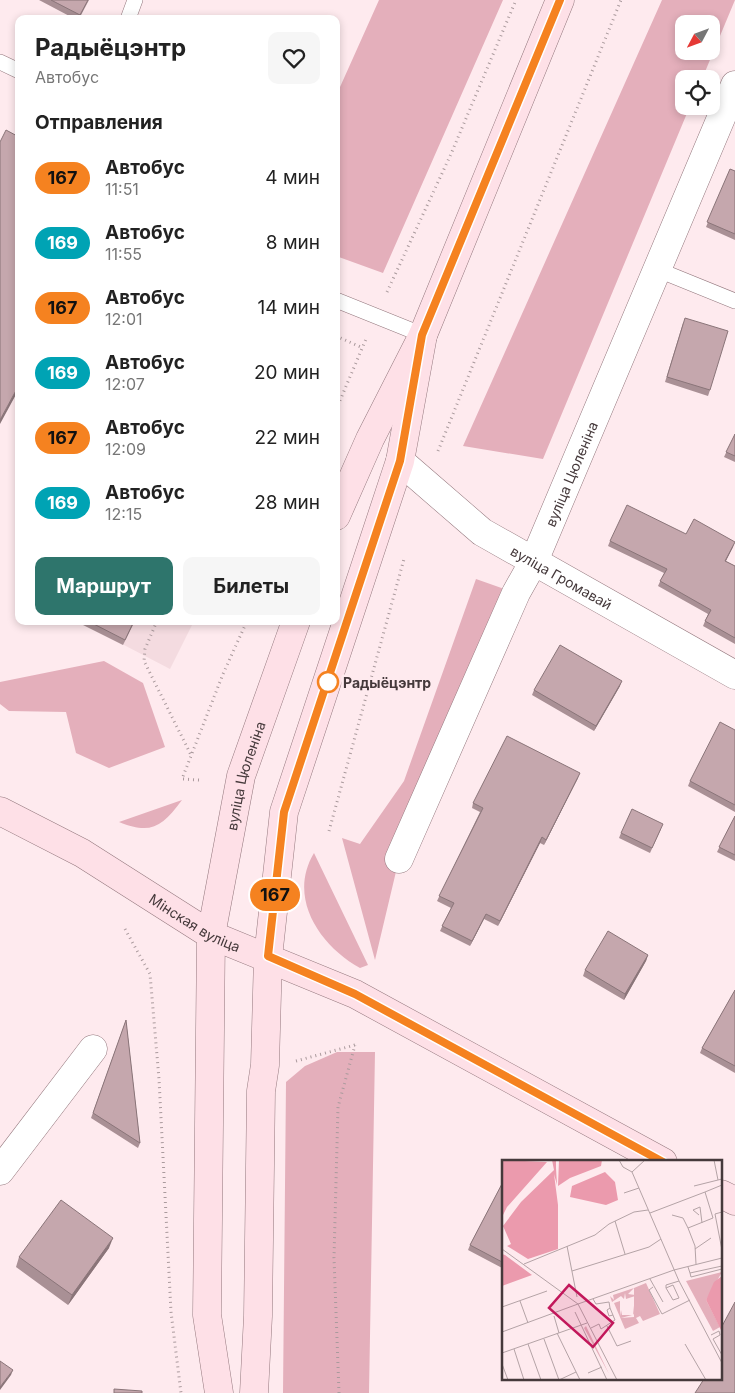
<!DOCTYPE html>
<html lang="ru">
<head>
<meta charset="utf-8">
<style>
  :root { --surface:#fff; --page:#f6f6f6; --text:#222; --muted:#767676; --accent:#2e756c }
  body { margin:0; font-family:Inter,sans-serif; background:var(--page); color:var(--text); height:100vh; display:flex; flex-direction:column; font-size:19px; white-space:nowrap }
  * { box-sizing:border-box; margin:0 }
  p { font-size:16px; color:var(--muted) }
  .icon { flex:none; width:28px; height:28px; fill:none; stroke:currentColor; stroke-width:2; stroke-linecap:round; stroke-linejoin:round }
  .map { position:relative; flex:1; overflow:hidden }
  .sheet { position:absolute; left:15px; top:15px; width:325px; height:610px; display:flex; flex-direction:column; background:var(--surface); border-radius:10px; box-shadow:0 2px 8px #0003 }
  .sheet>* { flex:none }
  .badge { padding:0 10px; border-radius:16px; font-size:18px; line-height:32px }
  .needle { width:32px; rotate:229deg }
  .controls { position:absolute; left:675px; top:15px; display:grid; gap:10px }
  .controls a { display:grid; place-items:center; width:45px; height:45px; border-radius:10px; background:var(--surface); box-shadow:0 2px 8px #0003; font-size:25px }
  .map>.badge { position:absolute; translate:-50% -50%; box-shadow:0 0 0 2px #fff }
  h2 { padding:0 20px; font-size:19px; line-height:45px }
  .round { display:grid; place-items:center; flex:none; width:52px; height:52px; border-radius:10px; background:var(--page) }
  .summary { display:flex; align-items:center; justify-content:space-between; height:85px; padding:0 20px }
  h1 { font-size:24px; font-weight:700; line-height:38px }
  .button { display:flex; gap:10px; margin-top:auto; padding:10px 20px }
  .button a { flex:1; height:58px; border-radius:10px; background:var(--accent); color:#fff; font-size:20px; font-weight:700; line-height:58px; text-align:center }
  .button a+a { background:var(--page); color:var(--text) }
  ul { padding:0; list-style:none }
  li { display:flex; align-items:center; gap:15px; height:65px; padding:0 20px }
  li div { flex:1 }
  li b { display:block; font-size:19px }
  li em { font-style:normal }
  li .badge { min-width:55px; font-weight:700; text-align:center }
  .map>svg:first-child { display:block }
</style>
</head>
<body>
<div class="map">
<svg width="735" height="1393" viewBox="0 0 735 1393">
  <rect width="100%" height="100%" fill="#feeaee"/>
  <path fill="#f4dbe0" d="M78 621H194L170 669Z"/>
  <path fill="#e4afbb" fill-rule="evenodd" d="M379 0H503L383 273 336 256V96Z
    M662 0H735L702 79H684V106H690L543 459 463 446ZM684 24H711V51H684Z
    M476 579 516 593 399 859 375 960 342 838 360 844 404 781Z
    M104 661 143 683 165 747 109 768 76 753 66 712 9 711 0 704V682Z
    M182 800C162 827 151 835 119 822Z
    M314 853 368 965 360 968C320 946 287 898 314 853Z
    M337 1052H375L369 1393H283L286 1082 305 1066Z"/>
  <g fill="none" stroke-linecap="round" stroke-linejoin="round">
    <g stroke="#94787e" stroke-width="16">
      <path id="lane" d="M128 19 135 0
        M0 62 19 71
        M656 269 735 301
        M336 300 423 335"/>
    </g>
    <g stroke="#94787e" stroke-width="29">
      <g id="street">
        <path id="s1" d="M400 461 482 532 735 675"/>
        <path id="s2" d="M399 859 516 593 534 561 735 85"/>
        <path d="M0 1171 93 1049"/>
      </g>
    </g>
    <g stroke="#94787e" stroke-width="29">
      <g id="secondary">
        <path d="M336 516 370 439 423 335 560 0"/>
        <path id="s3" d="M0 811 82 853 211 935 355 994 663 1162"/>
        <path d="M721 1194 735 1201"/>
        <path id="s4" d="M219 1393 207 1315 211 935 241 776 296 621"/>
        <path d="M254 1393 258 1316 261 1091 265 1065 268 957 284 812 400 461 423 335"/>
      </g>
    </g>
    <path stroke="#aa9a9d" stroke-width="3" stroke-dasharray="1 4" stroke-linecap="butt" d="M387 292 451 154 516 0
      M336 336 363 348
      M336 410 366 339
      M438 451 621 0
      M157 621 145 649 144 661 191 755
      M199 780 182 779 223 674 247 621
      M329 831 404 559
      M125 929 150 974 159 1079 171 1312 181 1393
      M296 1061 355 1045
      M339 1393 334 1258 338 1107 355 1045"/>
    <use href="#lane" stroke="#fff" stroke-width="15"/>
    <use href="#street" stroke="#fff" stroke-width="28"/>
    <use href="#secondary" stroke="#fee0e7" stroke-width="28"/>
  </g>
  <path fill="#a99095" d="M39 0H89L79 19H75Z
    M730 169 735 171V240L706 227Z
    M683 323 710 390 708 396 665 382Z
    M735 434V462L724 457Z
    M686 534 733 547 726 561 735 566V644L703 626 708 614 658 586 664 573 608 546 610 541Z
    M78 621H135L123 645 77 622Z
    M620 686 594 731 532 695 534 690Z
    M735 730V812L688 786 690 781Z
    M578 778 544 845 540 843 498 926 484 919 470 946 440 931 451 908 437 901 480 812 472 808 473 803Z
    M735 816V861L717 852Z
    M661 829 650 853 619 838 621 833Z
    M648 955 646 961 624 1000 583 976 585 970Z
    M735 990V1073L700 1053 702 1048Z
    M126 1020 140 1143 138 1148 91 1118Z
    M504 1180V1269L468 1250 470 1245Z
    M109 1248 68 1305 16 1267 19 1257Z"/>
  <path fill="#8a7579" d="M19 385V389L0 424V420Z
    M735 542 733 547 723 566 725 561Z
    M622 681 620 686 594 731 596 726Z
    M580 773 578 778 544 845 546 840Z
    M542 837 540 843 498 926 500 921Z
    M486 914 484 919 470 946 472 941Z
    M648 955 646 961 624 1000 625 994Z
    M113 1238 109 1248 68 1305 72 1295Z
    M13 1370 11 1375 0 1390V1387Z"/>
  <path fill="#c5a7ad" stroke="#8a7579" d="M51 0H88L80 15Z
    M6 130 19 137V385L0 420V142Z
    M730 169 735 171V234L707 222Z
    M685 318 728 331 710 390 667 377Z
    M735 434V456L726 452Z
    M627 505 686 534 694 519 735 542 725 561 735 566V638L705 621 711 610 660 581 667 569 610 541Z
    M88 621H134L125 640Z
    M560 645 622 681 596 726 534 690Z
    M720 722 735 730V805L690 781Z
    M507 736 580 773 546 840 542 837 500 921 486 914 472 941 442 926 454 903 439 896 483 808 473 803Z
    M632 809 663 824 652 848 621 833Z
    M735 816V855L719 847Z
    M608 931 648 955 625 994 585 970Z
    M735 990V1066L702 1048Z
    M126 1020 140 1143 93 1113Z
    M504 1180V1263L470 1245Z
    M61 1200 113 1238 72 1295 19 1257Z
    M735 1302V1393H695L704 1379H721V1328Z
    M0 1361 13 1370 0 1387Z
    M114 1389 142 1391V1393H114Z"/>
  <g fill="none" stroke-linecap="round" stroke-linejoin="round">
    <g stroke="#fff" stroke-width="11">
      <path id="line" d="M560 0 422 335 400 461 284 812 268 956 355 994 663 1162"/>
    </g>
    <use href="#line" stroke="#f58220" stroke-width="8"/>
  </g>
  <circle fill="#fff" stroke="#f58220" stroke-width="2.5" cx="328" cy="682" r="10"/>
  <g text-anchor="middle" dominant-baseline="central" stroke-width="5" stroke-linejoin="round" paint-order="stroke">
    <g font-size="14" fill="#45393b" stroke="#feeaee">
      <text stroke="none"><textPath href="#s2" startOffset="422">вуліца Цюленіна</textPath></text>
      <text stroke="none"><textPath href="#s1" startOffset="200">вуліца Громавай</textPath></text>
      <text stroke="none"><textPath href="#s4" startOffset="622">вуліца Цюленіна</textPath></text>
      <text stroke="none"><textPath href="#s3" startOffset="225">Мінская вуліца</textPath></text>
    </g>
    <g font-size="14" font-weight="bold" fill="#45393b" stroke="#feeaee" text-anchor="start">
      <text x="343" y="682">Радыёцэнтр</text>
    </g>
  </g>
  <g transform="translate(502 1160)">
    <rect width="220" height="220" fill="#feeaee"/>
    <path d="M220 112 204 140 218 167 211 171 184 121ZM144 123 158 154 141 161 138 156 134 158 137 163 123 169 112 143 118 141V156L119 150 120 155H130L119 158 132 157V128ZM132 128 126 134 133 135V152L131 155 133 136 124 139 123 133 122 139 119 136 110 142 108 136 112 140 111 135ZM84 166 107 214 82 168Z" fill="#e4afbb"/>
    <path d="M0 0 45 2 5 47 0 57ZM50 0H54V8L55 25 52 14 56 45V89L26 99 5 86 9 84 1 66 19 42 52 10ZM57 0H100L99 6 68 18 56 26ZM103 12 113 22 116 40 104 45 68 37 70 26ZM0 94 3 95 30 115 0 126ZM220 116V172L204 140 212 122Z" fill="#eb9aad"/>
    <path fill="none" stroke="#b4a3a6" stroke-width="1" d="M117 0 121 7 130 12 177 121 220 203M212 0 216 20 220 19M130 12 143 0M192 26 216 20M203 32 220 25M122 33 137 28M220 52 213 54 220 90M148 53 203 32 211 58 186 68 181 58 170 55M197 55 191 50 198 47 200 63M113 61 123 94M186 68 193 86 194 104M65 86 75 137M0 89 76 144 115 220M193 89 209 78M22 104 93 75 107 64 132 52 146 50M186 107 188 113 220 106M70 111 147 87 159 79M188 113 189 117 220 109M148 119 161 142M151 127 147 130 160 154 188 140M164 128 171 125 177 138 171 140 164 128V125L177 121M91 139 94 144 107 142 108 148 105 150 107 156 111 155M18 141 26 163M76 144 172 110 220 98M0 147 45 131M73 152 105 220M52 156 57 173M105 166 115 186 129 181M89 168 97 164 99 169 113 160 108 148M0 172 76 144M55 173 78 220M209 175 217 171 218 175 211 179 220 195M42 179 57 220M26 184 39 220M183 184 204 220M12 189 22 220M0 193 85 163M0 204 6 220M86 213 100 207M57 220 74 212"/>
    <path fill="#c2185b" fill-opacity="0.15" stroke="#c2185b" stroke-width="2.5" d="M67 125 111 163 91 187 47 148Z"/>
    <rect width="220" height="220" fill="none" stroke="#45393b" stroke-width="2.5"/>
  </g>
</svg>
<div class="controls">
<a><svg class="needle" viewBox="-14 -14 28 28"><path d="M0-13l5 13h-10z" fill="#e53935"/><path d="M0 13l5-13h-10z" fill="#767676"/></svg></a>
<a><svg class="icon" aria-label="locate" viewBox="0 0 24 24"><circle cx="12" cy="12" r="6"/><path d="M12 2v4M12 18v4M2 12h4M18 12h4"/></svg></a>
</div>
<b class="badge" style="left:275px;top:895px;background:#f58220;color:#111">167</b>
<section class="sheet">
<div class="summary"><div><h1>Радыёцэнтр</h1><p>Автобус</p></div><a class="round"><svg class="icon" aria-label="heart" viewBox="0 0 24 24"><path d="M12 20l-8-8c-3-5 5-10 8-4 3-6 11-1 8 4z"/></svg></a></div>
<h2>Отправления</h2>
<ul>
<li><span class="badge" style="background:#f58220;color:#111">167</span><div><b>Автобус</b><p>11:51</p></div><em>4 мин</em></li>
<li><span class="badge" style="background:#00a3b4;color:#fff">169</span><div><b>Автобус</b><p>11:55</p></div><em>8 мин</em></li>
<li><span class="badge" style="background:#f58220;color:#111">167</span><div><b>Автобус</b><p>12:01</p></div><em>14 мин</em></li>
<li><span class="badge" style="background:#00a3b4;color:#fff">169</span><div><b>Автобус</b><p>12:07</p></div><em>20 мин</em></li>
<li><span class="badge" style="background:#f58220;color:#111">167</span><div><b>Автобус</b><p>12:09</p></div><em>22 мин</em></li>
<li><span class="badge" style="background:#00a3b4;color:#fff">169</span><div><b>Автобус</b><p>12:15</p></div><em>28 мин</em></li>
</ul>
<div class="button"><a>Маршрут</a><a>Билеты</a></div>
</section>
</div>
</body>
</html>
